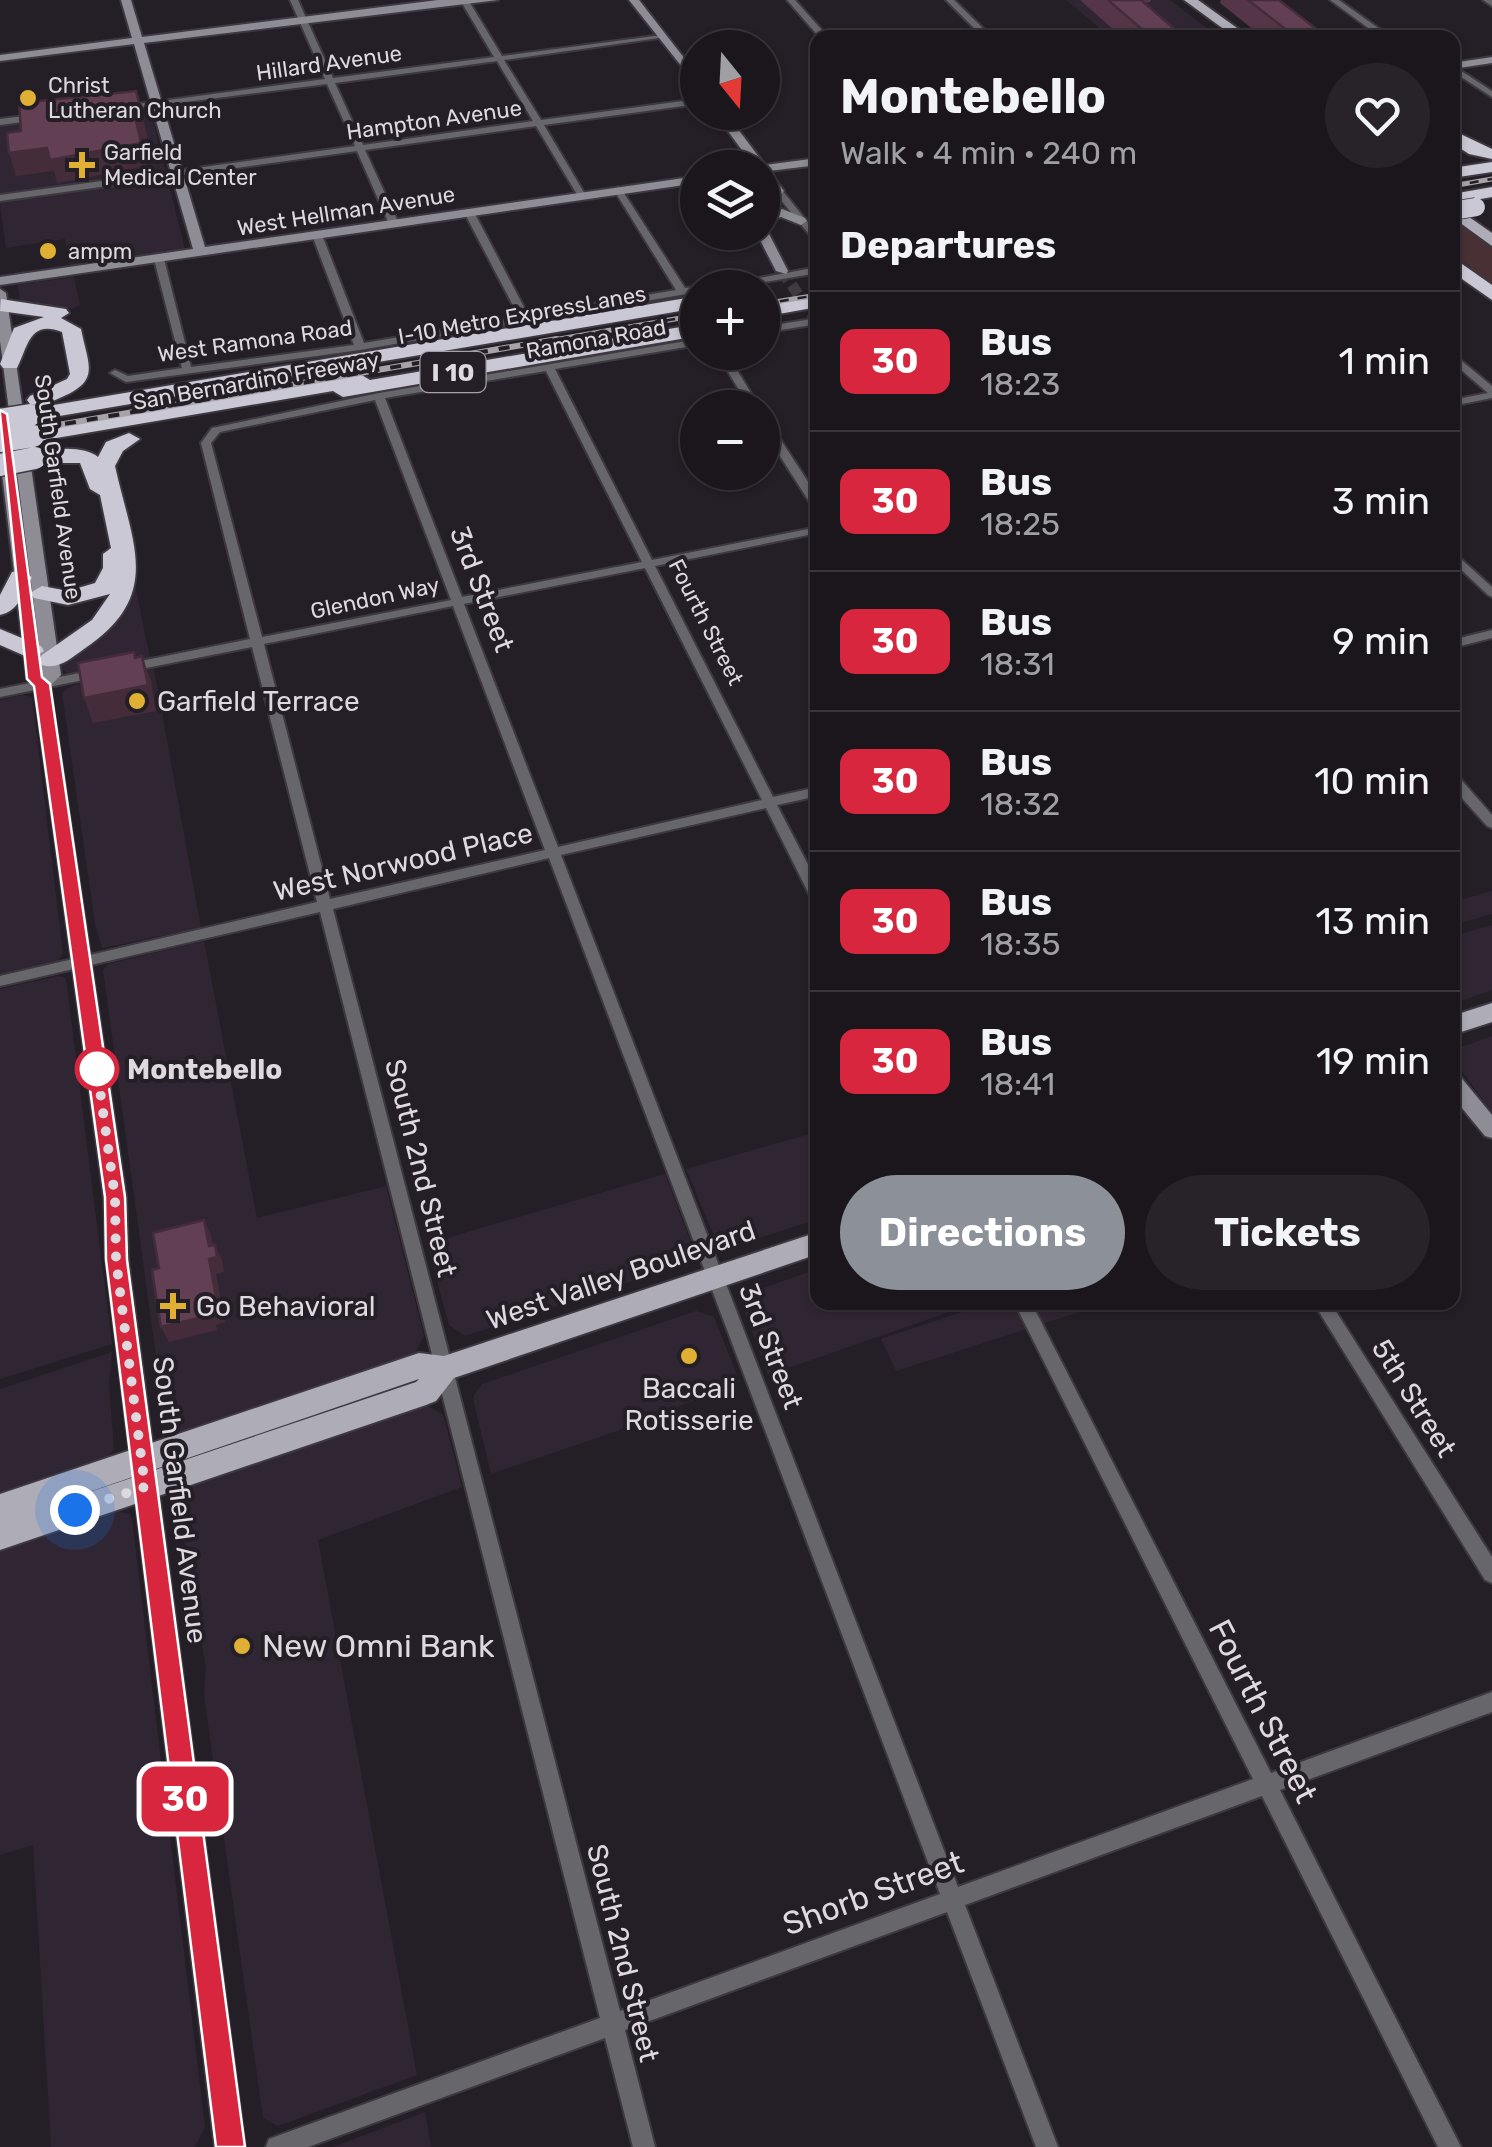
<!DOCTYPE html>
<html lang="en">
<head>
<meta charset="utf-8">
<style>
  :root { --surface:#1b161c; --page:#282329; --text:#f1f3f6; --muted:#a09fa3; --line:#39353b; --accent:#8c9099 }
  body { margin:0; font-family:Rubik,sans-serif; background:var(--page); color:var(--text); height:100vh; display:flex; flex-direction:column; font-size:38px; white-space:nowrap }
  * { box-sizing:border-box; margin:0 }
  p { font-size:32px; color:var(--muted) }
  .icon { flex:none; width:55px; height:55px; fill:none; stroke:currentColor; stroke-width:2; stroke-linecap:round; stroke-linejoin:round }
  .map { position:relative; flex:1; overflow:hidden }
  .sheet { position:absolute; left:810px; top:30px; width:650px; height:1280px; display:flex; flex-direction:column; background:var(--surface); border-radius:20px; box-shadow:0 2px 8px #0004,0 0 0 2px var(--line) }
  .sheet>* { flex:none }
  .badge { padding:0 20px; border-radius:15px; font-size:35px; line-height:65px }
  .needle { width:65px; rotate:162deg }
  .fabs { position:absolute; left:680px; top:30px; display:grid; gap:20px }
  .fabs a { display:grid; place-items:center; width:100px; height:100px; border-radius:50%; background:var(--surface); box-shadow:0 2px 8px #0004,0 0 0 2px var(--line); font-size:50px }
  .you { position:absolute; width:50px; height:50px; margin:-25px; border:8px solid #fff; border-radius:50%; background:#1a73e8; box-shadow:0 0 0 15px #1a73e833 }
  .map>.badge { position:absolute; translate:-50% -50%; box-shadow:0 0 0 5px #fff }
  h2 { padding:0 30px; font-size:38px; line-height:90px }
  .round { display:grid; place-items:center; flex:none; width:105px; height:105px; border-radius:52px; background:var(--page) }
  .summary { display:flex; align-items:center; justify-content:space-between; height:170px; padding:0 30px }
  h1 { font-size:48px; font-weight:700; line-height:75px }
  .action { display:flex; gap:20px; margin-top:auto; padding:20px 30px }
  .action a { flex:1; height:115px; border-radius:60px; background:var(--accent); color:#fff; font-size:40px; font-weight:700; line-height:115px; text-align:center }
  .action a+a { background:var(--page); color:var(--text) }
  ul { padding:0; list-style:none }
  li { display:flex; align-items:center; gap:30px; height:140px; padding:0 30px; border-top:2px solid var(--line) }
  li div { flex:1 }
  li b { display:block; font-size:38px }
  li em { font-style:normal }
  li .badge { min-width:110px; font-weight:700; text-align:center }
  .map>svg:first-child { display:block }
</style>
</head>
<body>
<div class="map">
<svg width="1492" height="2147" viewBox="0 0 1492 2147">
  <rect width="100%" height="100%" fill="#241e26"/>
  <path fill="#302633" d="M1066 0H1170L1218 37H1110Z
    M149 105 185 249 70 265 65 239 6 248 0 204V125Z
    M74 277 80 305 72 309 20 304 18 285Z
    M134 580 150 658 68 673 61 669 64 658 124 610Z
    M154 669 201 928 102 948 95 924 62 693 71 686Z
    M23 695 32 697 63 953 58 961 0 975V700Z
    M1492 891V914L1457 924 1453 919V902Z
    M1492 925V990L1453 1004V936Z
    M204 941 257 1218 386 1186 424 1336 415 1353 176 1434 166 1429 103 970 108 964Z
    M59 976 66 978 112 1344 0 1379V989Z
    M1492 1036V1112L1452 1058 1453 1050Z
    M817 1132V1219L730 1248 717 1243 686 1169Z
    M665 1174 694 1251 686 1263 465 1336 449 1325 427 1244Z
    M817 1269 818 1302 975 1303 768 1375 743 1307 749 1293Z
    M989 1303H1108L896 1371 881 1339Z
    M696 1311 714 1317 740 1382 617 1431 491 1474 474 1403V1395L482 1384Z
    M112 1352 109 1384 114 1450 103 1460 0 1494V1389Z
    M426 1405 443 1414 462 1487 318 1540 417 2075 278 2126 263 2118 204 1695 206 1668 177 1497 185 1489Z
    M119 1512 130 1514 132 1519 205 2127 195 2147H51L33 1845 0 1855V1552Z
    M425 2112 431 2147H333Z"/>
  <path fill="#493034" d="M1453 214 1492 246V289L1471 272V267L1453 256Z"/>
  <g fill="none" stroke-linecap="round" stroke-linejoin="round">
    <path stroke="#403a42" stroke-width="11" stroke-dasharray="11 6" stroke-linecap="butt" d="M782 271 818 323"/>
    <g stroke="#3e3840" stroke-width="4">
      <path id="street" d="M290 0H298L333 78 494 57 462 3 466 1 470 3 502 56 662 35 666 37 504 60 541 120 698 99V104L544 125 586 196 582 199 578 196 536 126 365 150 399 224 394 227 389 224 357 151 0 201V195L355 146 327 84 123 110 119 108 123 106 325 79ZM497 61 533 121 363 145 335 83Z
        M787 0H795L829 38H820Z
        M946 0H954L993 38H984Z
        M1330 0H1339L1392 38H1382Z
        M1483 0H1492V6Z
        M1452 65 1492 91V97L1452 71Z
        M41 114 44 115V119L0 125V119Z
        M618 187 622 190 685 288 701 287 698 288V292L360 350 126 382 110 373 115 370 128 376 182 368 154 259 159 256 164 259 191 367 354 345 312 235 317 232 322 235 364 343 519 317 464 212 469 209 474 212 528 315 676 290 614 190Z
        M778 188 781 189 818 235V245L775 193 774 191Z
        M818 267V273L729 288H705Z
        M818 318V324L762 333V327Z
        M698 339V345L555 369 652 560 818 527V533L655 566 773 797 818 787V796L777 805 818 884V903L811 898 766 808 561 855 958 1887 1253 1779 1014 1302H1031L1271 1773 1492 1692V1712L1280 1790 1461 2147H1438L1262 1796 965 1905 1058 2147H1036L947 1912 625 2030 655 2147H633L605 2038 308 2147H266L269 2139 277 2136 600 2018 320 912 0 986V976L317 902 252 647 126 672 120 668 126 664 250 639 201 443 212 428 379 393ZM546 371 642 562 462 597 385 398ZM375 400 451 600 262 637 211 443 220 432ZM645 568 762 800 558 847 464 604ZM453 606 545 850 330 899 264 644ZM549 858 940 1894 620 2011 333 909Z
        M716 352H726L760 408H750Z
        M1452 353 1492 386V398L1452 406V400L1488 393 1452 362Z
        M762 416 767 419 818 497V509L812 506 762 428Z
        M1452 551 1492 587V597L1488 595 1452 561Z
        M1492 630V638L1452 648V640Z
        M99 669 105 673 103 676 0 697V689Z
        M1452 774 1457 775 1492 815V828L1487 826 1452 787Z
        M1313 1302H1330L1492 1557V1583L1485 1580Z"/>
    </g>
    <g stroke="#3e3840" stroke-width="4">
      <path id="secondary" d="M121 0H131L142 37 438 0H498L144 43 205 247 698 176V183L0 285V277L193 249 134 44 0 61V55L132 38Z
        M629 0H639L698 76V87Z
        M1492 57V63L1452 69V63Z
        M714 112H725L765 165 818 158V165L769 171 784 191 762 214V203L772 191 762 179V168H755Z
        M782 209 805 218 807 221 801 225 781 217 762 223V215Z
        M762 228 768 232 788 271 786 274 776 271 756 232H762Z
        M0 289 6 293 61 675 50 686 126 1197 128 1260 245 2147H215L106 1260 104 1197 34 686 27 679 0 457 1 445H11L43 675 0 341Z
        M1452 1073 1459 1075 1492 1115V1138L1485 1136 1452 1096Z"/>
    </g>
    <g stroke="#3e3840" stroke-width="4">
      <path id="primary" d="M1184 0H1198L1251 38H1236Z
        M1452 205 1492 233V246L1452 217Z
        M1492 1003V1022L1452 1035V1016Z
        M818 1232V1254L454 1378 436 1401 426 1405 0 1550V1494L419 1353 444 1356ZM419 1379 416 1382 42 1508Z"/>
    </g>
    <g stroke="#3e3840" stroke-width="4">
      <path id="highway" d="M1452 130 1492 149V159L1469 154 1452 143Z
        M1492 162V172L1452 178V168Z
        M1492 187V197L1452 204V194Z
        M1452 257 1492 285V300L1452 272Z
        M818 295V307L762 317V305Z
        M698 296V308L30 421 20 415 30 409Z
        M1 299 66 309 69 313 61 318 81 329C88 365 101 380 62 397 50 402 42 407 30 404L27 400 30 396 67 379 70 374 62 332C29 319 28 347 17 368H3L0 364 14 328 44 317 0 311Z
        M698 324V336L343 397 333 391 33 442 22 436 33 430 360 374 370 380Z
        M129 433 140 439 123 451 115 466C132 544 164 595 84 649 71 658 59 670 42 665L39 660 42 655 92 620 110 594 68 605 34 598 30 593 42 586 68 591 95 583 103 568V554L111 548 100 495 90 489 80 463H46L35 457C48 446 86 446 98 457L106 442Z
        M20 570 32 577C25 593 18 611 0 615V595L12 572Z
        M0 629 41 646 44 651 32 659 0 645Z"/>
    </g>
    <use href="#street" fill="#66666b" fill-rule="evenodd"/>
    <use href="#secondary" fill="#8e8d96" fill-rule="evenodd"/>
    <use href="#primary" fill="#aeacb7" fill-rule="evenodd"/>
    <use href="#highway" fill="#cac8d5" fill-rule="evenodd"/>
    <g stroke="#a7a3a9" stroke-width="5">
      <path id="rail-far1" d="M1452 186 1492 179
        M762 304 818 295
        M542 342 698 315"/>
    </g>
    <g stroke="#a7a3a9" stroke-width="6">
      <path id="rail" d="M0 435 557 339"/>
    </g>
    <use href="#rail-far1" stroke="#241e26" stroke-width="2.5" stroke-dasharray="9" stroke-linecap="butt"/>
    <use href="#rail" stroke="#241e26" stroke-width="4" stroke-dasharray="11" stroke-linecap="butt"/>
    <g stroke="#3e3840" stroke-width="20" stroke-linecap="butt">
      <path id="highway-bridge-far1" d="M1452 211 1476 207"/>
    </g>
    <g stroke="#3e3840" stroke-width="25" stroke-linecap="butt">
      <path id="highway-bridge" d="M0 420 30 415
        M0 441 33 436
        M0 465 35 458"/>
    </g>
    <use href="#highway-bridge-far1" stroke="#cac8d5" stroke-width="18"/>
    <use href="#highway-bridge" stroke="#cac8d5" stroke-width="22"/>
  </g>
  <path fill="#553648" d="M1080 0H1151L1150 2 1144 3 1185 38H1123Z
    M1221 0H1279L1328 38H1264L1220 3Z"/>
  <path fill="#452c3b" d="M142 115 148 138 141 139 147 166 57 183 54 171 16 176 9 153Z
    M142 656 151 681 156 711 93 723 84 698Z
    M204 1220 211 1235 215 1257V1245L222 1260 224 1272 216 1274 225 1322 216 1325 217 1330 169 1342 161 1327 209 1310V1246Z"/>
  <path fill="#633f54" stroke="#452c3b" stroke-width="2.5" d="M1108 0H1141L1185 38H1152Z
    M1248 0H1279L1328 38H1297Z
    M136 91 142 115 135 116 141 143 50 160 47 148 9 153 7 133 21 131 19 103Z
    M134 652 135 658 142 656 148 685 84 698 78 663Z
    M204 1220 209 1246 215 1245 217 1257 209 1259 218 1308 209 1310 211 1315 161 1327 152 1270 159 1268 153 1233Z"/>
  <path fill="#d7263d" stroke="#fff" stroke-width="2.5" d="M0 410 7 414 42 677 50 684 125 1197 127 1260 245 2147H216L106 1260 105 1197 34 686 27 679 0 414Z"/>
  <g fill="none" stroke-linecap="round" stroke-linejoin="round">
    <path stroke="#ddd9df" stroke-width="10" stroke-dasharray="0 18" d="M75 1510 145 1487 116 1260 115 1197 97 1069"/>
  </g>
  <g fill="#dfb034" stroke="#241e26" stroke-width="4">
    <circle cx="28" cy="98" r="10"/>
    <path d="M77 150h10v10h10v10h-10v10h-10v-10h-10v-10h10z"/>
    <circle cx="48" cy="251" r="10"/>
    <circle cx="137" cy="701" r="10"/>
    <path d="M168 1291h10v10h10v10h-10v10h-10v-10h-10v-10h10z"/>
    <circle cx="689" cy="1356" r="10"/>
    <circle cx="242" cy="1646" r="10"/>
  </g>
  <circle fill="#fff" stroke="#d7263d" stroke-width="5" cx="97" cy="1069" r="20"/>
  <g text-anchor="middle" dominant-baseline="central" stroke-width="8" stroke-linejoin="round" paint-order="stroke">
    <g font-size="22" fill="#ddd9df" stroke="#241e26">
      <text transform="translate(329 63) rotate(-8)">Hillard Avenue</text>
      <text transform="translate(434 120) rotate(-8)">Hampton Avenue</text>
      <text transform="translate(346 211) rotate(-9)">West Hellman Avenue</text>
      <text transform="translate(522 315) rotate(-10)">I-10 Metro ExpressLanes</text>
      <text transform="translate(596 339) rotate(-10)">Ramona Road</text>
      <text transform="translate(255 341) rotate(-8)">West Ramona Road</text>
      <text transform="translate(256 381) rotate(-10)">San Bernardino Freeway</text>
      <text transform="translate(58 487) rotate(82)">South Garfield Avenue</text>
      <text transform="translate(375 598) rotate(-12)">Glendon Way</text>
      <text transform="translate(706 622) rotate(63)">Fourth Street</text>
    </g>
    <g font-size="22" fill="#ddd9df" stroke="#241e26" text-anchor="start">
      <text x="48" y="85">Christ<tspan x="48" dy="25">Lutheran Church</tspan></text>
      <text x="104" y="152">Garfield<tspan x="104" dy="25">Medical Center</tspan></text>
      <text x="68" y="251">ampm</text>
    </g>
    <rect fill="#241e26" stroke="#a6a1a8" stroke-width="2.5" x="420.5" y="352" width="65" height="40" rx="8"/>
    <g font-size="25" font-weight="bold" fill="#ddd9df">
      <text x="453" y="372">I 10</text>
    </g>
    <g font-size="28" fill="#ddd9df" stroke="#241e26">
      <text transform="translate(482 589) rotate(69)">3rd Street</text>
      <text transform="translate(403 862) rotate(-13)">West Norwood Place</text>
      <text transform="translate(421 1168) rotate(76)">South 2nd Street</text>
      <text transform="translate(621 1275) rotate(-19)">West Valley Boulevard</text>
      <text transform="translate(771 1346) rotate(69)">3rd Street</text>
      <text transform="translate(1414 1398) rotate(58)">5th Street</text>
      <text transform="translate(180 1500) rotate(83)">South Garfield Avenue</text>
      <text transform="translate(623 1953) rotate(76)">South 2nd Street</text>
    </g>
    <g font-size="28" fill="#ddd9df" stroke="#241e26" text-anchor="start">
      <text x="157" y="701">Garfield Terrace</text>
      <text x="196" y="1306">Go Behavioral</text>
      <text x="689" y="1388" text-anchor="middle">Baccali<tspan x="689" dy="32">Rotisserie</tspan></text>
    </g>
    <g font-size="28" font-weight="bold" fill="#ddd9df" stroke="#241e26" text-anchor="start">
      <text x="127" y="1069">Montebello</text>
    </g>
    <g font-size="32" fill="#ddd9df" stroke="#241e26" text-anchor="start">
      <text x="262" y="1646">New Omni Bank</text>
    </g>
    <g font-size="32" fill="#ddd9df" stroke="#241e26">
      <text transform="translate(1263 1711) rotate(63)">Fourth Street</text>
      <text transform="translate(873 1893) rotate(-20)">Shorb Street</text>
    </g>
  </g>
</svg>
<div class="fabs">
<a><svg class="needle" viewBox="-14 -14 28 28"><path d="M0-13l5 13h-10z" fill="#e53935"/><path d="M0 13l5-13h-10z" fill="#a09fa3"/></svg></a>
<a><svg class="icon" aria-label="layers" viewBox="0 0 24 24"><path d="M12 4l9 5-9 5-9-5zM3 14l9 5 9-5"/></svg></a>
<a>+</a>
<a>−</a>
</div>
<div class="you" style="left:75px;top:1510px"></div>
<b class="badge" style="left:185px;top:1799px;background:#d7263d;color:#fff">30</b>
<section class="sheet">
<div class="summary"><div><h1>Montebello</h1><p>Walk · 4 min · 240 m</p></div><a class="round"><svg class="icon" aria-label="heart" viewBox="0 0 24 24"><path d="M12 20l-8-8c-3-5 5-10 8-4 3-6 11-1 8 4z"/></svg></a></div>
<h2>Departures</h2>
<ul>
<li><span class="badge" style="background:#d7263d;color:#fff">30</span><div><b>Bus</b><p>18:23</p></div><em>1 min</em></li>
<li><span class="badge" style="background:#d7263d;color:#fff">30</span><div><b>Bus</b><p>18:25</p></div><em>3 min</em></li>
<li><span class="badge" style="background:#d7263d;color:#fff">30</span><div><b>Bus</b><p>18:31</p></div><em>9 min</em></li>
<li><span class="badge" style="background:#d7263d;color:#fff">30</span><div><b>Bus</b><p>18:32</p></div><em>10 min</em></li>
<li><span class="badge" style="background:#d7263d;color:#fff">30</span><div><b>Bus</b><p>18:35</p></div><em>13 min</em></li>
<li><span class="badge" style="background:#d7263d;color:#fff">30</span><div><b>Bus</b><p>18:41</p></div><em>19 min</em></li>
</ul>
<div class="action"><a>Directions</a><a>Tickets</a></div>
</section>
</div>
</body>
</html>
